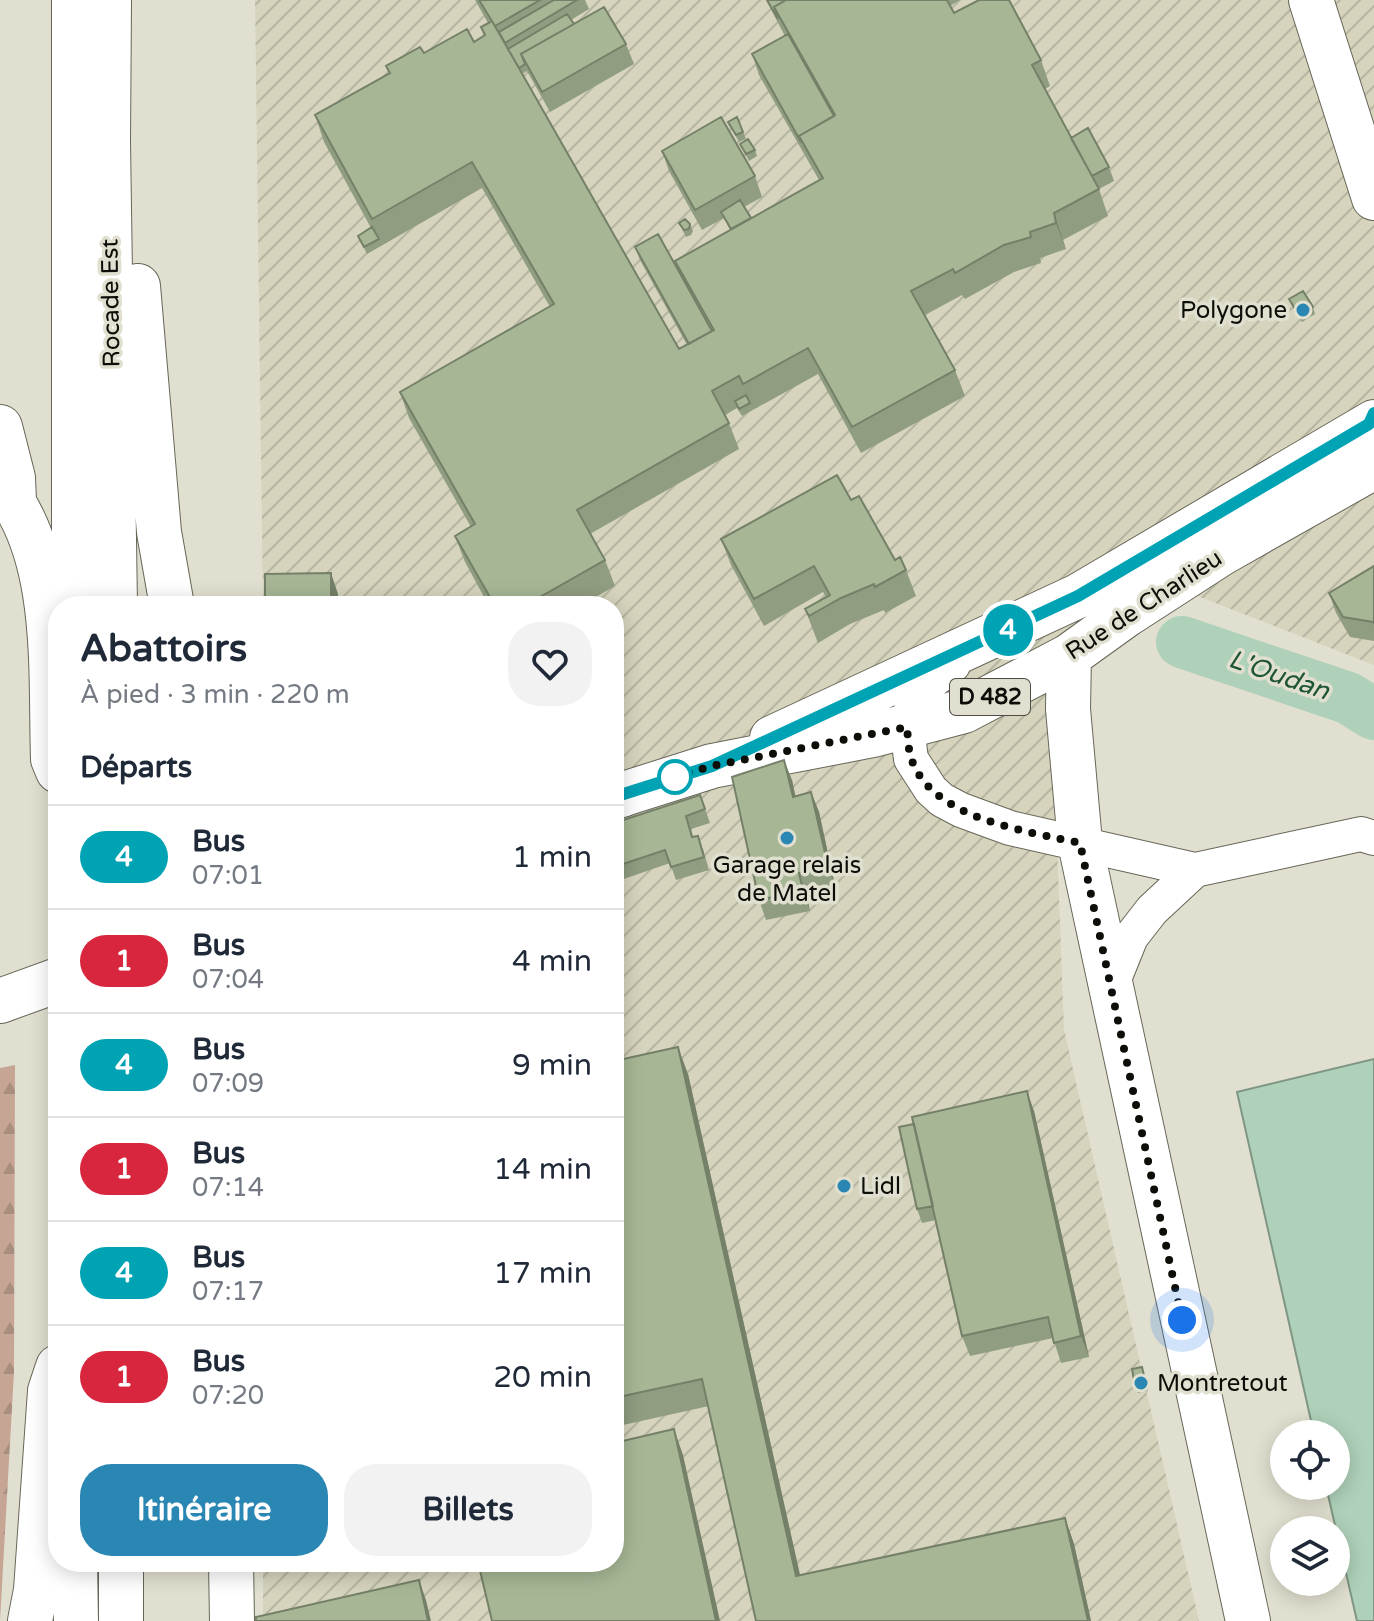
<!DOCTYPE html>
<html lang="fr">
<head>
<meta charset="utf-8">
<style>
  :root { --surface:#fff; --page:#f2f2f3; --text:#1f2937; --muted:#747a83; --line:#e0e1e3; --accent:#2a87b3 }
  body { margin:0; font-family:"Varela Round",sans-serif; background:var(--page); color:var(--text); height:100vh; display:flex; flex-direction:column; font-size:30px; white-space:nowrap }
  * { box-sizing:border-box; margin:0 }
  p { font-size:26px; color:var(--muted) }
  .icon { flex:none; width:44px; height:44px; fill:none; stroke:currentColor; stroke-width:2; stroke-linecap:round; stroke-linejoin:round }
  .map { position:relative; flex:1; overflow:hidden }
  .panel { position:absolute; left:48px; top:596px; width:576px; height:976px; display:flex; flex-direction:column; background:var(--surface); border-radius:32px; box-shadow:0 4px 20px #0003 }
  .panel>* { flex:none }
  .badge { padding:0 16px; border-radius:26px; font-size:28px; line-height:52px }
  .controls { position:absolute; left:1270px; top:1420px; display:grid; gap:16px }
  .controls a { display:grid; place-items:center; width:80px; height:80px; border-radius:50%; background:var(--surface); box-shadow:0 4px 20px #0003; font-size:40px }
  .you { position:absolute; width:40px; height:40px; margin:-20px; border:6px solid #fff; border-radius:50%; background:#1a73e8; box-shadow:0 0 0 12px #1a73e833 }
  .map>.badge { position:absolute; translate:-50% -50%; box-shadow:0 0 0 4px #fff }
  h2 { padding:0 32px; font-size:30px; line-height:72px }
  .round { display:grid; place-items:center; flex:none; width:84px; height:84px; border-radius:32px; background:var(--page) }
  .headline { display:flex; align-items:center; justify-content:space-between; height:136px; padding:0 32px }
  h1 { font-size:38px; font-weight:700; line-height:60px }
  .button { display:flex; gap:16px; margin-top:auto; padding:16px 32px }
  .button a { flex:1; height:92px; border-radius:32px; background:var(--accent); color:#fff; font-size:32px; font-weight:700; line-height:92px; text-align:center }
  .button a+a { background:var(--page); color:var(--text) }
  ul { padding:0; list-style:none }
  li { display:flex; align-items:center; gap:24px; height:104px; padding:0 32px; border-top:2px solid var(--line) }
  li div { flex:1 }
  li b { display:block; font-size:30px }
  li em { font-style:normal }
  li .badge { min-width:88px; font-weight:700; text-align:center }
  .map>svg:first-child { display:block }
</style>
</head>
<body>
<div class="map">
<svg width="1374" height="1621" viewBox="0 0 1374 1621">
  <defs>
    <pattern id="industrial-furrows" width="10" height="10" patternUnits="userSpaceOnUse" patternTransform="scale(2)"><rect width="10" height="10" fill="#d6d4bd"/><path d="M-1 1l2-2M0 10L10 0M9 11l2-2" fill="none" stroke="#b6b5a1"/></pattern>
    <pattern id="forest-firs" width="22" height="20" patternUnits="userSpaceOnUse" patternTransform="scale(2)"><rect width="22" height="20" fill="#c6a595"/><path d="M5 1l3.5 6h-7zM16 11l3.5 6h-7z" fill="#a98d7f"/></pattern>
  </defs>
  <rect width="100%" height="100%" fill="#e1e0d0"/>
  <path fill="url(#industrial-furrows)" d="M255 0H1374V665L1195 595 1051 688 1064 1030 1199 1621H263V1562H614V606H263Z"/>
  <path fill="url(#forest-firs)" d="M15 1065 14 1372 0 1621V1068Z"/>
  <path fill="#afd1b9" stroke="#7f9684" stroke-width="2" d="M1374 1059V1621H1357L1326 1486H1336V1434H1314L1237 1092Z"/>
  <g fill="none" stroke-linecap="round" stroke-linejoin="round">
    <path stroke="#afd1b9" stroke-width="52" d="M1182 642 1348 698 1374 714"/>
    <g stroke="#676658" stroke-width="36">
      <path id="minor" d="M953 665 922 689 913 702 907 727 911 759 931 790 942 800 961 810 1010 828 1195 870 1361 834 1374 838
        M1110 989 1131 937 1152 910 1195 870"/>
    </g>
    <g stroke="#676658" stroke-width="46">
      <path id="tertiary" d="M1311 0 1374 198
        M231 1562 232 1621"/>
    </g>
    <g stroke="#676658" stroke-width="46">
      <path id="primary" d="M1069 656 1068 709 1080 843 1248 1621
        M772 738 1078 596 1374 422
        M614 797 712 766 873 735 964 711 1069 656 1126 615 1222 553 1374 467
        M0 1001 58 980"/>
    </g>
    <g stroke="#676658" stroke-width="46">
      <path id="trunk" d="M74 0V606
        M109 0 108 142 115 606
        M138 286 159 532 172 606
        M0 427 13 478 14 501
        M0 484C60 554 50 672 53 759L58 771
        M614 796 622 795
        M75 1562 76 1621
        M121 1562V1621
        M30 1621 36 1590 50 1391 58 1367"/>
    </g>
    <use href="#minor" stroke="#fff" stroke-width="34"/>
    <use href="#tertiary" stroke="#fff" stroke-width="44"/>
    <use href="#primary" stroke="#fff" stroke-width="44"/>
    <use href="#trunk" stroke="#fff" stroke-width="44"/>
  </g>
  <path fill="#909d80" d="M475 0H585L589 9 571 20 574 24 626 44 634 64 550 112 527 71 522 74 679 349 687 345 640 260 635 247 679 273 675 261 730 230 724 218 702 230 669 171 662 151 755 176 762 197 744 207 751 218 819 180 759 75 752 54 785 36 766 0H960L950 6 954 13 1041 60 1050 86 1045 89 1071 138 1109 167 1114 181 1099 189 1108 216 1063 240 1066 249 1040 258 1041 263 1014 272 965 299 962 295 925 315 955 370 965 396 861 453 818 374 742 416 737 408 725 415 729 423 739 449 590 534 605 560 615 586 580 606H489L465 562 455 536 471 527 409 418 400 392 550 307 482 188 367 254 358 236 371 228 324 142 315 115 389 73 386 66 424 53 474 42 484 36 481 27 488 23Z
    M737 117 746 139 739 142 728 122Z
    M740 144 755 150 757 156 749 161Z
    M679 223 690 224 693 231 691 235 686 237Z
    M1289 299 1313 307 1315 314 1302 322 1292 306Z
    M851 500 895 560 906 570 916 596 885 613 884 610 850 624 818 643 805 609 826 597 823 592 764 626 731 565 721 539Z
    M1374 566V641L1350 637 1336 613 1329 593Z
    M792 780 795 796 811 792 819 812 835 886 806 893 810 911 766 920 759 900Z
    M700 795 710 823 691 829 693 837 703 849 709 870 676 880 670 863 618 881 614 869V823Z
    M614 1061 688 1074 800 1575 1065 1518 1074 1544 1091 1621H756L709 1406 614 1427Z
    M1034 1111 1089 1357 1061 1363 1053 1338 970 1356 962 1336 936 1220 922 1223 917 1209Z
    M1142 1367 1148 1391 1138 1393 1135 1386Z"/>
  <path fill="#758068" d="M1054 213 1066 249 1056 223Z
    M331 573 338 594V606H331Z
    M784 760 792 780 800 817 793 797Z
    M811 792 819 812 835 886 828 866Z
    M799 873 806 893 810 911 803 891Z
    M678 1047 688 1074 806 1602 796 1576Z
    M1027 1091 1034 1111 1089 1357 1081 1336Z
    M674 1429 683 1455 720 1621H716Z
    M1065 1518 1074 1544 1091 1621H1088Z
    M419 1580 426 1600 431 1621H428Z"/>
  <path fill="#a7b795" stroke="#758068" stroke-width="2" d="M479 0H540L495 26Z
    M554 0H577L505 43 499 32Z
    M767 0H786L774 7 778 19Z
    M786 0H947L954 13 979 0H1009L1041 60 1032 65 1099 189 1054 213 1056 223 1030 232 1031 237 1004 245 955 273 953 269 911 291 955 370 852 427 808 348 743 384 739 376 712 391 729 423 577 510 605 560 524 606H495L455 536 475 524 400 392 554 304 472 162 372 219 315 115 390 73 386 66 420 47 424 53 467 29 474 42 485 35 481 27 492 21 679 349 714 330 675 261 823 178 799 136 835 115 774 7Z
    M604 7 626 44 542 92 521 54Z
    M567 14 574 24 521 54 525 64 519 68 508 49Z
    M788 34 834 116 799 136 801 142 752 54Z
    M721 117 755 176 695 210 662 151Z
    M737 117 743 132 736 135 728 122Z
    M1088 128 1109 167 1092 176 1071 138Z
    M748 139 755 150 746 154 740 144Z
    M740 200 751 218 731 229 721 212Z
    M685 219 690 224 689 229 684 230 679 223Z
    M372 227 379 239 364 247 358 236Z
    M658 234 712 331 689 344 635 247Z
    M1303 291 1313 307 1299 315 1289 299Z
    M746 395 750 403 739 409 735 401Z
    M837 475 851 500 859 496 895 560 900 557 906 570 875 587 874 584 841 598 809 616 805 609 830 595 814 566 754 599 721 539Z
    M1374 566V623L1373 622 1343 617 1329 593Z
    M331 573V606H265V574Z
    M784 760 793 797 811 792 828 866 799 873 803 891 759 900 732 777Z
    M700 795 705 809 686 816 692 837 698 836 704 857 671 867 665 850 614 867V823Z
    M678 1047 796 1576 1065 1518 1088 1621H756L702 1379 614 1398V1061Z
    M1027 1091 1081 1336 1054 1343 1048 1317 962 1336 912 1117Z
    M914 1124 933 1206 917 1209 899 1127Z
    M1142 1367 1146 1384 1135 1386 1132 1369Z
    M674 1429 716 1621H492L478 1562H614V1443Z
    M419 1580 428 1621H256V1617Z"/>
  <g fill="none" stroke-linecap="round" stroke-linejoin="round">
    <g stroke="#fff" stroke-width="18">
      <path id="line" d="M614 797 712 766 1078 596 1369 424 1374 413"/>
    </g>
    <use href="#line" stroke="#00a3b4" stroke-width="12"/>
    <path stroke="#0e0e09" stroke-width="8" stroke-dasharray="0 14.4" d="M675 777 712 766 907 727C908 737 908 748 911 758 931 819 1026 831 1080 843L1182 1320"/>
  </g>
  <g fill="#2a87b3" stroke="#e1e0d0" stroke-width="3">
    <circle cx="1303" cy="310" r="8"/>
    <circle cx="787" cy="838" r="8"/>
    <circle cx="844" cy="1186" r="8"/>
    <circle cx="1141" cy="1383" r="8"/>
  </g>
  <circle fill="#fff" stroke="#00a3b4" stroke-width="4" cx="675" cy="777" r="16"/>
  <g text-anchor="middle" dominant-baseline="central" stroke-width="7" stroke-linejoin="round" paint-order="stroke">
    <rect fill="#e1e0d0" stroke="#4d4d45" stroke-width="2" x="950" y="679" width="80" height="36" rx="6"/>
    <g font-size="22" font-weight="bold" fill="#0e0e09">
      <text x="990" y="697">D 482</text>
    </g>
    <g font-size="24" fill="#0e0e09" stroke="#e1e0d0">
      <text transform="translate(111 303) rotate(-91)">Rocade Est</text>
      <text transform="translate(1144 605) rotate(-33)">Rue de Charlieu</text>
    </g>
    <g font-size="24" fill="#0e0e09" stroke="#e1e0d0" text-anchor="start">
      <text x="1287" y="310" text-anchor="end">Polygone</text>
      <text x="787" y="865" text-anchor="middle">Garage relais<tspan x="787" dy="28">de Matel</tspan></text>
      <text x="860" y="1186">Lidl</text>
      <text x="1157" y="1383">Montretout</text>
    </g>
    <g font-size="26" font-style="italic" fill="#1d5434" stroke="#e1e0d0">
      <text transform="translate(1279 675) rotate(19)">L'Oudan</text>
    </g>
  </g>
</svg>
<div class="controls">
<a><svg class="icon" aria-label="locate" viewBox="0 0 24 24"><circle cx="12" cy="12" r="6"/><path d="M12 2v4M12 18v4M2 12h4M18 12h4"/></svg></a>
<a><svg class="icon" aria-label="layers" viewBox="0 0 24 24"><path d="M12 4l9 5-9 5-9-5zM3 14l9 5 9-5"/></svg></a>
</div>
<div class="you" style="left:1182px;top:1320px"></div>
<b class="badge" style="left:1008px;top:630px;background:#00a3b4;color:#fff">4</b>
<section class="panel">
<div class="headline"><div><h1>Abattoirs</h1><p>À pied · 3 min · 220 m</p></div><a class="round"><svg class="icon" aria-label="heart" viewBox="0 0 24 24"><path d="M12 20l-8-8c-3-5 5-10 8-4 3-6 11-1 8 4z"/></svg></a></div>
<h2>Départs</h2>
<ul>
<li><span class="badge" style="background:#00a3b4;color:#fff">4</span><div><b>Bus</b><p>07:01</p></div><em>1 min</em></li>
<li><span class="badge" style="background:#d7263d;color:#fff">1</span><div><b>Bus</b><p>07:04</p></div><em>4 min</em></li>
<li><span class="badge" style="background:#00a3b4;color:#fff">4</span><div><b>Bus</b><p>07:09</p></div><em>9 min</em></li>
<li><span class="badge" style="background:#d7263d;color:#fff">1</span><div><b>Bus</b><p>07:14</p></div><em>14 min</em></li>
<li><span class="badge" style="background:#00a3b4;color:#fff">4</span><div><b>Bus</b><p>07:17</p></div><em>17 min</em></li>
<li><span class="badge" style="background:#d7263d;color:#fff">1</span><div><b>Bus</b><p>07:20</p></div><em>20 min</em></li>
</ul>
<div class="button"><a>Itinéraire</a><a>Billets</a></div>
</section>
</div>
</body>
</html>
